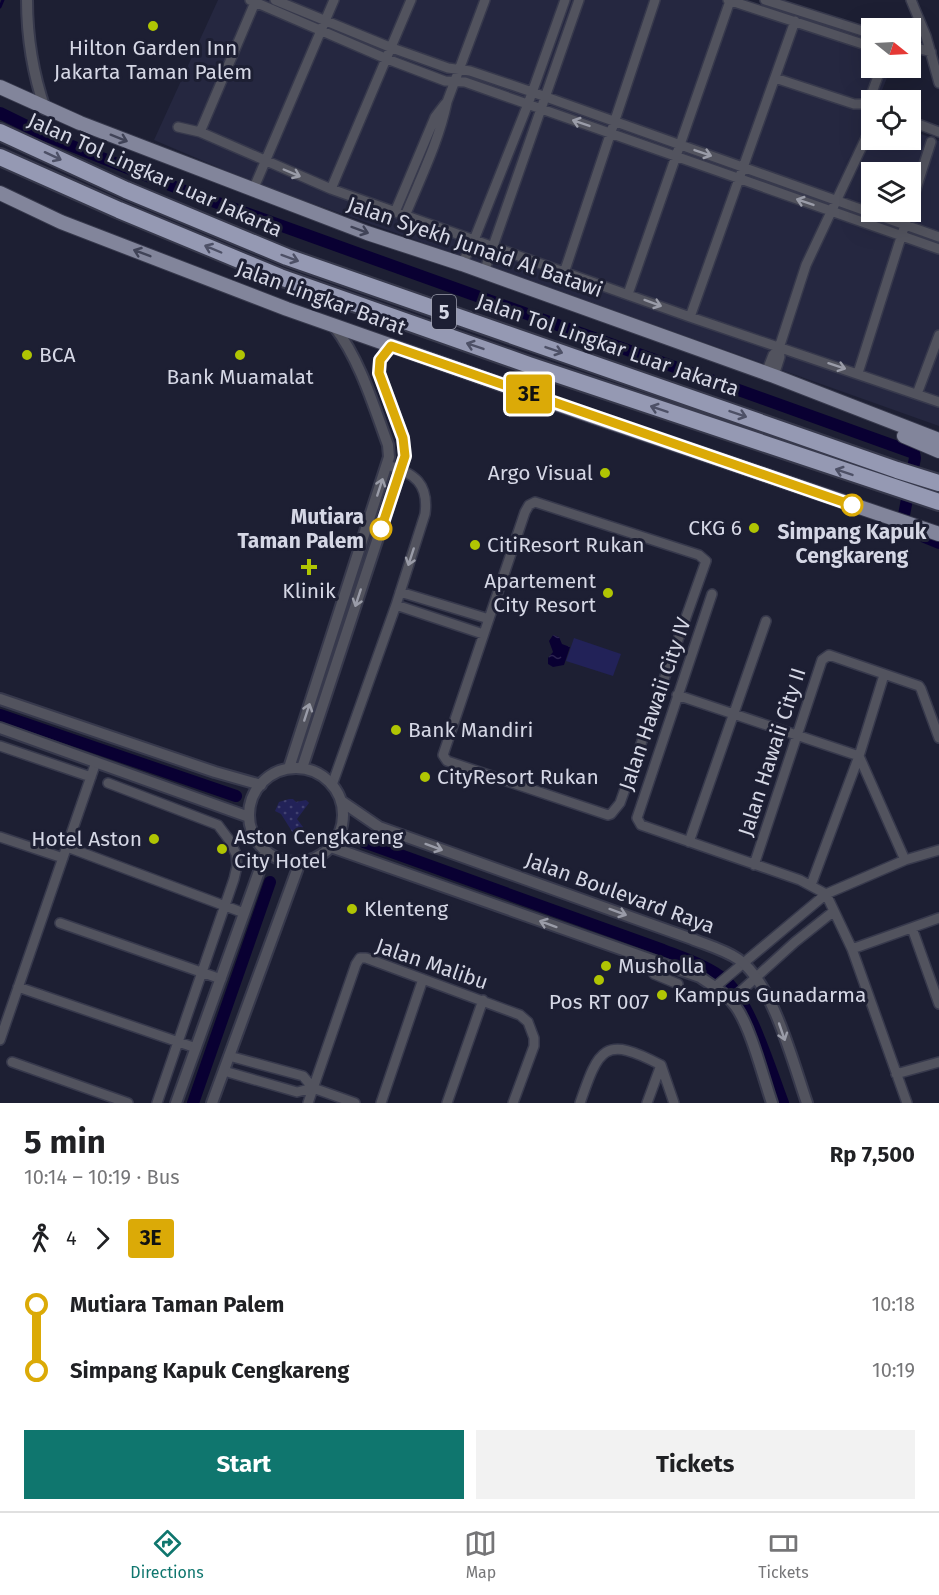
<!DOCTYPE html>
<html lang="en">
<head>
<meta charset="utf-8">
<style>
  :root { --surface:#fff; --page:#f2f2f2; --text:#202124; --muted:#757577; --line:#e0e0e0; --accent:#0f766e }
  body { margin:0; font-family:"Fira Sans",sans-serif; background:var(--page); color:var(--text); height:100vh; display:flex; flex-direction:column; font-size:22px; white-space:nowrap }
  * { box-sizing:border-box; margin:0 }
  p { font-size:20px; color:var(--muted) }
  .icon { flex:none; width:33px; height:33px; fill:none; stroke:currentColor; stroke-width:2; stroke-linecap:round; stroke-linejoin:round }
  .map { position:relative; height:1103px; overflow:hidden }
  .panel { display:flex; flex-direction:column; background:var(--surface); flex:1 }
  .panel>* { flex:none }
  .badge { padding:0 12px; border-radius:4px; font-size:21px; line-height:39px }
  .needle { width:39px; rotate:108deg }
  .fabs { position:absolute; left:861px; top:18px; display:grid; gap:12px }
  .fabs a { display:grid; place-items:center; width:60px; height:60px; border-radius:0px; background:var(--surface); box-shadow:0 6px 24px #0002; font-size:30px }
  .map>.badge { position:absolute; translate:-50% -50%; box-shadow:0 0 0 3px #fff }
  .legs { display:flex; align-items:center; gap:9px; height:66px; padding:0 24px; font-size:20px }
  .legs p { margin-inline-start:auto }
  .headline { display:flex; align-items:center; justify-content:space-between; height:102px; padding:0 24px }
  h1 { font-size:33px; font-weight:700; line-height:45px }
  .button { display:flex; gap:12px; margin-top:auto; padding:12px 24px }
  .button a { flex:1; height:69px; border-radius:0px; background:var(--accent); color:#fff; font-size:24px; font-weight:700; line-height:69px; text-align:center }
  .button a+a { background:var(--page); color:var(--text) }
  ul { padding:0 24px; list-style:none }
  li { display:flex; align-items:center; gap:21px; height:66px; font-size:22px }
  li i { display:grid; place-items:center; width:9px; height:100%; margin:0 8px; background:currentColor }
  li i::after { content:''; width:15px; height:15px; margin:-8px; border:4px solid; border-radius:50%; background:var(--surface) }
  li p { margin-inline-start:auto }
  li:first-child i { background:linear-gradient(#0000 50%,currentColor 0) }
  li:last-child i { background:linear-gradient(currentColor 50%,#0000 0) }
  .tabs { display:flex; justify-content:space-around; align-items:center; height:84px; border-top:2px solid var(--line); background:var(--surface); font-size:16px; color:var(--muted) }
  .tabs a { display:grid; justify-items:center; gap:3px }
  .tabs .current { color:var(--accent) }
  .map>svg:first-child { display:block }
</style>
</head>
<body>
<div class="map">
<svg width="939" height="1103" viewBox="0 0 939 1103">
  <defs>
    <pattern id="park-dots" width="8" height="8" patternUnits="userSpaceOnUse" patternTransform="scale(1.5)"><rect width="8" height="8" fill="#222258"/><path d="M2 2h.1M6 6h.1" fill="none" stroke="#414170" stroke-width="1.8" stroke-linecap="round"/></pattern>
    <pattern id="water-ripples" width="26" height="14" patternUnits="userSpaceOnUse" patternTransform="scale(1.5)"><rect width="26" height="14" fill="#090032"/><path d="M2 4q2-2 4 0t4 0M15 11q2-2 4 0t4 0" fill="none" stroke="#2c2450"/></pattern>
  </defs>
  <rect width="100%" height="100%" fill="#1d1f33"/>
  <path fill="#252740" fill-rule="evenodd" d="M218 0H743L871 40 872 68H891L878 100H872V140H910L911 130 939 141V426L255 183 154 140ZM872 172H910V212H872Z"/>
  <path fill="#222258" d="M574 638 621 654 613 676 566 661Z"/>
  <path fill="url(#park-dots)" d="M289 799H293L296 802 306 800 309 803 297 819 303 827 302 832 293 833 281 814 275 811 279 802Z"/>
  <path fill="url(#water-ripples)" d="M553 635 559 637 562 644 570 647 564 665 553 667 548 664V658L553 652 549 641Z"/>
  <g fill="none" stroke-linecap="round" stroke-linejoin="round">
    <path stroke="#090032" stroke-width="3" d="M0 7 3 0"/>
    <path stroke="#090032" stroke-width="12" d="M0 113 47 136 190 193 914 453 915 458 903 520 905 529 939 543
      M0 715 236 796
      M364 842 663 950C683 958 711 967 726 981 751 1005 770 1069 783 1103
      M193 1103 270 882"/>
    <g stroke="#37394c" stroke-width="12">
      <path id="minor" d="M250 0 387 59 445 81 465 82 939 249
        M275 0 392 48 448 68 470 71 532 92 939 237
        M728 0 872 47
        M765 0 872 34
        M911 0 926 36 939 83
        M910 46 931 52
        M775 78 854 104H863L870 98 881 68
        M910 121 939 132
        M178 127 200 132 331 189 690 317 939 402
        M200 132 256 0
        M331 189 411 0
        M253 190 334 0
        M910 208 931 142
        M395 212 435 117 445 104
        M405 216C420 179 439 141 447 102L485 0
        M462 264 474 240 528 104 565 0
        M484 272 579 0
        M564 273 655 0
        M628 294 730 1
        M690 317 795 21
        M766 373 773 355 779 348
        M858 373 909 212
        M774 376 780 357 779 348 806 265 872 125
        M917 394 939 335
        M535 502 699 555 706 561 620 803 611 814 608 815 447 761 443 755 525 512 529 505Z
        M400 592 489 619
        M712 594 637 818 641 825 800 880 826 894 852 949 907 1103
        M396 605 483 634
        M677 695 859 756 905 860
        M0 746 91 777
        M108 783 218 825 230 841 236 854 237 866 234 879 157 1103
        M332 785 396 605 425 514C429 484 415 473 387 465
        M0 837 63 858
        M689 842 766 621
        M67 847 244 913
        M754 865 822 660 829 655 919 686 921 689 939 738
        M811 885 859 756 884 675
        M60 923 221 979
        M912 928 939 1004
        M852 949 939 918
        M647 959 654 974 678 984
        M18 987 196 1048
        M715 987 826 894 905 860 939 850
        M730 1001 795 942 834 911
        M0 1040 96 762
        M229 1056 303 1076 313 1088 355 1103
        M12 1062 128 1103
        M661 1065 674 1103
        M224 1071 297 1092 313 1088
        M896 1074 939 1062
        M308 1103 356 964 360 958H366L520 1015 528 1022 534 1038V1046L513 1103
        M381 1103 423 979
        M447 1103 483 1000
        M580 1103C599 1048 604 1035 661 1065
        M647 1103 661 1065"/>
    </g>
    <g stroke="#37394c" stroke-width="14">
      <path id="tertiary" d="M27 0C27 37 33 74 45 109
        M0 699 215 772 261 785
        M0 728 249 817
        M289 768 389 457 388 445C373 404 360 360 334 326
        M302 768 405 456 403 438 379 373 380 360 391 346
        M249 815a47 47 0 1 1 94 0a47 47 0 1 1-94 0Z
        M341 801 379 827 692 939C707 945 725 950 738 959 773 983 793 1063 807 1103
        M331 847 700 977C713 986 727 994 736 1007 751 1028 763 1077 772 1103
        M176 1103 266 852
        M212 1103 300 862"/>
    </g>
    <g stroke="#37394c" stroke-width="16">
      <path id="primary" d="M0 87 80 123 367 233 462 264 774 376 939 440
        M0 193 61 222 287 309 594 417 939 534
        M904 436 939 451"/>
    </g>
    <g stroke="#37394c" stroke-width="20">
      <path id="motorway" d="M0 132 126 190 287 257 897 470 939 483
        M0 157 119 210 280 277 529 365 939 502"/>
    </g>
    <use href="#minor" stroke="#52535e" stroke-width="9"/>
    <use href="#tertiary" stroke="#52535e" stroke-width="10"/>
    <use href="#primary" stroke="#82859b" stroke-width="14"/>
    <use href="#motorway" stroke="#9599b3" stroke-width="16"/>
  </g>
  <defs><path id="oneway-shaft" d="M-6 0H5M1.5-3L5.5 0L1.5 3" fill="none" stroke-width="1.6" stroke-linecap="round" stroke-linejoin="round" transform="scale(1.5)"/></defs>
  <g stroke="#9a9ca8">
    <use href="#oneway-shaft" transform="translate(581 123) rotate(-161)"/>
    <use href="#oneway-shaft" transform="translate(703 153) rotate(19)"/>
    <use href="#oneway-shaft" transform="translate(292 173) rotate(23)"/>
    <use href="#oneway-shaft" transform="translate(805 202) rotate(-161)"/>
    <use href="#oneway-shaft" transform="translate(653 303) rotate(20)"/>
    <use href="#oneway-shaft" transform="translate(837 366) rotate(18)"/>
    <use href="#oneway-shaft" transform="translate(380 487) rotate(-72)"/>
    <use href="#oneway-shaft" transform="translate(411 557) rotate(108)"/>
    <use href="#oneway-shaft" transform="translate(358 598) rotate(108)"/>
    <use href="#oneway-shaft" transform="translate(307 712) rotate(-72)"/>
    <use href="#oneway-shaft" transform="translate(434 847) rotate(20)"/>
    <use href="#oneway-shaft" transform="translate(618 912) rotate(20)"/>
    <use href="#oneway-shaft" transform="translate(548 924) rotate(-160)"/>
    <use href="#oneway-shaft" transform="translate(782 1032) rotate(71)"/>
  </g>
  <g stroke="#404357">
    <use href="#oneway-shaft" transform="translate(119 138) rotate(22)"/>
    <use href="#oneway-shaft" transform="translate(360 230) rotate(20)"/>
    <use href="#oneway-shaft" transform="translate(142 253) rotate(-159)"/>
  </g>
  <g stroke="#4d5066">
    <use href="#oneway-shaft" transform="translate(53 156) rotate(25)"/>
    <use href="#oneway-shaft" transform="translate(213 249) rotate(-157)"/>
    <use href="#oneway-shaft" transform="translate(290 258) rotate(20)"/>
    <use href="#oneway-shaft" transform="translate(475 346) rotate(-161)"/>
    <use href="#oneway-shaft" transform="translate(554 350) rotate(19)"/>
    <use href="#oneway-shaft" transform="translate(659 409) rotate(-161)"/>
    <use href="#oneway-shaft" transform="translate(738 414) rotate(19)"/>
    <use href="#oneway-shaft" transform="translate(844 472) rotate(-161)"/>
  </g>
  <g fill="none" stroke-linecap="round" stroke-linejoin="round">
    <g stroke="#fff" stroke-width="14">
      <path id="line-1" d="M381 529 405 456 403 438 379 373 380 360 391 346 852 505"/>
    </g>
    <use href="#line-1" stroke="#dbaa07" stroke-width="9"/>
  </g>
  <g fill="#b0c503" stroke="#1d1f33" stroke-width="2">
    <circle cx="153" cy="26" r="6"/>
    <circle cx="27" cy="355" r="6"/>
    <circle cx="240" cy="355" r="6"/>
    <circle cx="605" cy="473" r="6"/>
    <circle cx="754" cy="528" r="6"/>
    <circle cx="475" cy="545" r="6"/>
    <path d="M306 558h6v6h6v6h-6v6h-6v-6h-6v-6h6z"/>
    <circle cx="608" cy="593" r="6"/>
    <circle cx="396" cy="730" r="6"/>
    <circle cx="425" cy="777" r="6"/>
    <circle cx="154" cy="839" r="6"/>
    <circle cx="222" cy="849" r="6"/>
    <circle cx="352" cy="909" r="6"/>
    <circle cx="606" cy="966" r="6"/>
    <circle cx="599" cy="980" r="6"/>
    <circle cx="662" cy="995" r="6"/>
  </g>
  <g fill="#fff" stroke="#dbaa07" stroke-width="3">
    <circle cx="852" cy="505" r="10"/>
    <circle cx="381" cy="529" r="10"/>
  </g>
  <g text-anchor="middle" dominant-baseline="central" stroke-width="6" stroke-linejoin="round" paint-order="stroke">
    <rect fill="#1d1f33" stroke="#9ea0b0" stroke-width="1.5" x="432" y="295" width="24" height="34" rx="4.5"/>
    <g font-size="20" font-weight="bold" fill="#d5d7e5">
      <text x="444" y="312">5</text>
    </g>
    <g font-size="21" fill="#d5d7e5" stroke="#1d1f33" text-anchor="start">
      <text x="153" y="48" text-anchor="middle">Hilton Garden Inn<tspan x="153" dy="24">Jakarta Taman Palem</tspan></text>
      <text x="39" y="355">BCA</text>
      <text x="240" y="377" text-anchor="middle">Bank Muamalat</text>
      <text x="593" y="473" text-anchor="end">Argo Visual</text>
      <text x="742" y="528" text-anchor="end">CKG 6</text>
      <text x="487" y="545">CitiResort Rukan</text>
      <text x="596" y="581" text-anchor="end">Apartement<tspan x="596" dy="24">City Resort</tspan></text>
      <text x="309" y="591" text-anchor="middle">Klinik</text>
      <text x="408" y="730">Bank Mandiri</text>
      <text x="437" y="777">CityResort Rukan</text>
      <text x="234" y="837">Aston Cengkareng<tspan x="234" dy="24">City Hotel</tspan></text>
      <text x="142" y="839" text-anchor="end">Hotel Aston</text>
      <text x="364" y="909">Klenteng</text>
      <text x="618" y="966">Musholla</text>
      <text x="674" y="995">Kampus Gunadarma</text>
      <text x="599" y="1002" text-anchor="middle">Pos RT 007</text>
    </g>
    <g font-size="21" fill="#d5d7e5" stroke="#1d1f33">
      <text transform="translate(155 175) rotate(24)">Jalan Tol Lingkar Luar Jakarta</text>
      <text transform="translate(475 247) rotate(19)">Jalan Syekh Junaid Al Batawi</text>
      <text transform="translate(321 298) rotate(20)">Jalan Lingkar Barat</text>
      <text transform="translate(608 345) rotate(19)">Jalan Tol Lingkar Luar Jakarta</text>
      <text transform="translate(655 704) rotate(-71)">Jalan Hawaii City IV</text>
      <text transform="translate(772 752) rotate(-72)">Jalan Hawaii City II</text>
      <text transform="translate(620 893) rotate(20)">Jalan Boulevard Raya</text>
      <text transform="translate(432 964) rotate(19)">Jalan Malibu</text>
    </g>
    <g font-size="21" font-weight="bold" fill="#d5d7e5" stroke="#1d1f33" text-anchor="end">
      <text x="364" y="517">Mutiara<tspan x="364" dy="24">Taman Palem</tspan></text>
      <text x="852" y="532" text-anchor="middle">Simpang Kapuk<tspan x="852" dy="24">Cengkareng</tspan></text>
    </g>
  </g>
</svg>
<div class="fabs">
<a><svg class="needle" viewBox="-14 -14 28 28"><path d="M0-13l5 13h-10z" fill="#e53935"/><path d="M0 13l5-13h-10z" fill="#757577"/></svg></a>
<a><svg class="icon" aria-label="locate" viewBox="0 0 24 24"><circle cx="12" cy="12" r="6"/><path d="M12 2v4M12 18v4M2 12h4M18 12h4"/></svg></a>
<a><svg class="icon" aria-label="layers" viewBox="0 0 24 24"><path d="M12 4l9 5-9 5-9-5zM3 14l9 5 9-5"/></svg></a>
</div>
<b class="badge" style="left:529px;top:394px;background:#dbaa07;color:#111">3E</b>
</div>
<section class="panel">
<div class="headline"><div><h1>5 min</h1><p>10:14 – 10:19 · Bus</p></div><b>Rp 7,500</b></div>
<div class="legs"><svg class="icon" aria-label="walk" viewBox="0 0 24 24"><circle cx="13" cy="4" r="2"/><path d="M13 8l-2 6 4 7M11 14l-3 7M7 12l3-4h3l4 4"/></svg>4<svg class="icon" aria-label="forward" viewBox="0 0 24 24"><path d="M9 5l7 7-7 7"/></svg><b class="badge" style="background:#dbaa07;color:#111">3E</b></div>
<ul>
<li><i style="color:#dbaa07"></i><b>Mutiara Taman Palem</b><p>10:18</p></li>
<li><i style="color:#dbaa07"></i><b>Simpang Kapuk Cengkareng</b><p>10:19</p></li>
</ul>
<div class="button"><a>Start</a><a>Tickets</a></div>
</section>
<nav class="tabs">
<a class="current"><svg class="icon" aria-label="directions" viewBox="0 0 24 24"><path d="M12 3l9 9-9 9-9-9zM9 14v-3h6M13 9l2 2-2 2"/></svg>Directions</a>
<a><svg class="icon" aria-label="map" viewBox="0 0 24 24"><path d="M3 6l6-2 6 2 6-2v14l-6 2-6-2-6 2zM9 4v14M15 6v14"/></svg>Map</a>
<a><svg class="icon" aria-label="tickets" viewBox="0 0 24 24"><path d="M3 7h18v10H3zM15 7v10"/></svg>Tickets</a>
</nav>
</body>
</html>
